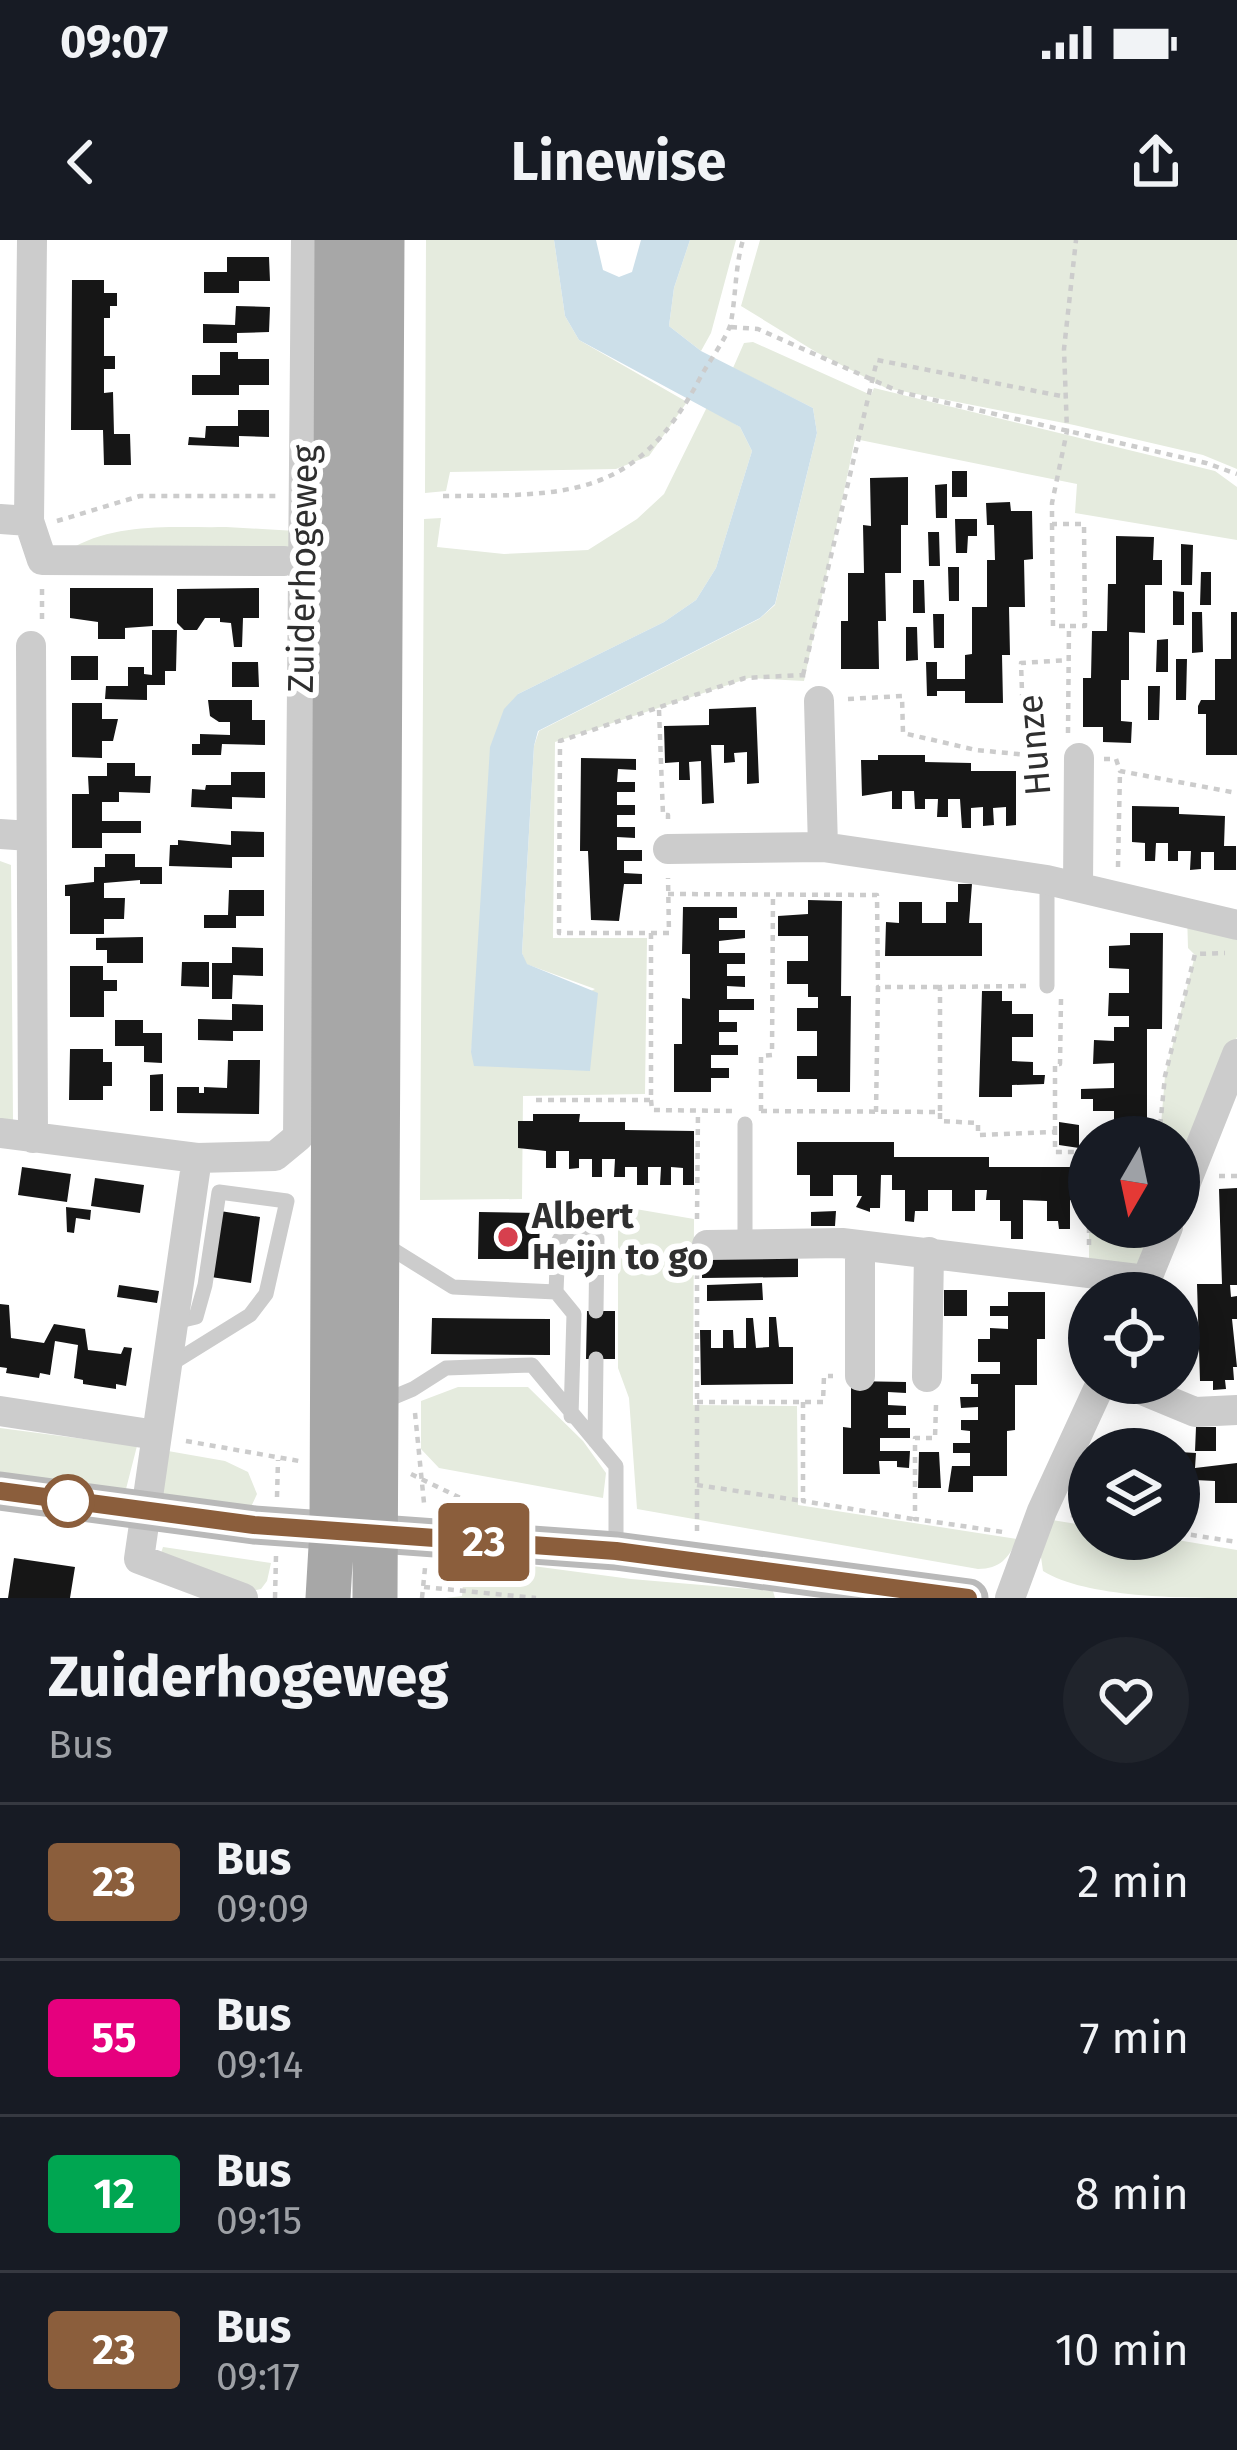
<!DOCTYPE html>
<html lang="en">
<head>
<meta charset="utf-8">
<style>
  :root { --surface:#171b24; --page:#20242c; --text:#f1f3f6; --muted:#9ea1a6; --line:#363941 }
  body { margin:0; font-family:"Fira Sans",sans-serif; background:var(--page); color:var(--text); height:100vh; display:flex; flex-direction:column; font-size:45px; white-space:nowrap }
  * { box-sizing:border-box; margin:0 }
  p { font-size:39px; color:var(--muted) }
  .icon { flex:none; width:66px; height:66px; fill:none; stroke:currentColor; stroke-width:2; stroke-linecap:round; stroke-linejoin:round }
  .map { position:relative; height:1358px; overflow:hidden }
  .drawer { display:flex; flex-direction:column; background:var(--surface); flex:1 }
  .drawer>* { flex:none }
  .badge { padding:0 24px; border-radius:9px; font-size:42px; line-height:78px }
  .needle { width:78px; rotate:189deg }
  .buttons { position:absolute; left:1068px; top:876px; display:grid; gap:24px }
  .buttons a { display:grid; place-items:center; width:132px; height:132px; border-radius:50%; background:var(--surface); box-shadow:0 6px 30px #0003; font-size:60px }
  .map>.badge { position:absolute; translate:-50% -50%; box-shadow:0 0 0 6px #fff }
  .round { display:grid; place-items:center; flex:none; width:126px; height:126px; border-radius:63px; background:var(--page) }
  .headline { display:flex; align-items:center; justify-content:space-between; height:204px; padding:0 48px }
  h1 { font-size:57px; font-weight:700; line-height:90px }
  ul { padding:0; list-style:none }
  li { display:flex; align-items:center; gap:36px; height:156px; padding:0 48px; border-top:3px solid var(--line) }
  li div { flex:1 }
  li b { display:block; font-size:45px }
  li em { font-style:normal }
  li .badge { min-width:132px; font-weight:700; text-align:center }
  .status { display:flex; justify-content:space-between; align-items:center; height:84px; padding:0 60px; background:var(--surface); direction:ltr }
  .status svg { height:33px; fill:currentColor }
  header { display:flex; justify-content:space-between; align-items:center; height:156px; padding:0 48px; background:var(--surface); font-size:54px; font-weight:700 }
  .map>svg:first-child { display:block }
</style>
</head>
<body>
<div class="status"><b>09:07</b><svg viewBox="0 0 49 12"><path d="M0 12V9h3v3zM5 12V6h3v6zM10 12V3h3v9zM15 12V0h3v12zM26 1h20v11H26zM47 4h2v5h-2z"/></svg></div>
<header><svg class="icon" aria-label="back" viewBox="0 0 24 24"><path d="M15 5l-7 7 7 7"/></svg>Linewise<svg class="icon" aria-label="share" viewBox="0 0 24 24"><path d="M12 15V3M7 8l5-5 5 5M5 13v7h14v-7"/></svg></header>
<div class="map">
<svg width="1237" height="1358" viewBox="0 0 1237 1358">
  <rect width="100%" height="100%" fill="#fff"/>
  <path fill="#e5ebde" d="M426 0H554L565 76 579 100 687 162 649 216 616 229 450 232 446 251 425 253Z
    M690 0H736L711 93 701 111 669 86 674 48Z
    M760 0H1237V229L1203 215 1074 185 886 148 816 112 741 66Z
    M753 102 871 155 874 148 1215 231 1237 247V300L1075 273 1077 244 855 199 804 441 749 438 555 502 553 698H647L645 854 523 856 522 959 420 960 424 279 441 278 437 307 504 314 588 310 637 279 664 254 707 167 740 187 752 211 716 328 696 360 664 382 518 454 471 812 595 749 526 724 522 713 534 506 539 491 759 379 775 365 817 193 813 168 733 128 744 103Z
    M226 287 296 291V319L74 307C120 282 175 288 226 287Z
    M0 621 11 625 13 881 0 879Z
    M1187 673 1237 685V797L1179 951V897H1160L1165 836 1195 715 1188 708Z
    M618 966 694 979 693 1165 797 1166 798 1265 1017 1299C1009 1318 1000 1329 978 1329L637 1269 629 1158 618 1128Z
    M1089 987H1165L1162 1003 1164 1053H1140L1089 1032Z
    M458 1147H528L583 1201 606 1233 603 1258 439 1228 421 1209V1161Z
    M0 1188 137 1206 126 1249 0 1242Z
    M168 1211 225 1221 248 1232 257 1254 250 1269 161 1254Z
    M1052 1280 1089 1286V1299H1171L1237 1310V1358C1181 1358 1087 1358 1043 1331L1040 1310Z
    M163 1307 271 1323 267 1341 261 1349 251 1351 161 1313Z
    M465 1317 631 1339 773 1351 775 1358H446L462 1356 463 1343 439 1340V1323L464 1324Z"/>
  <path fill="#ccdfe9" d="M554 0H596L603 30 619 37 632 32 641 0H690L674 48 669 86 701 111 813 168 817 193 775 364 760 378 538 491 534 506 522 713 527 724 598 753 590 831 474 826 471 812 490 507 504 469 518 454 664 382 696 360 716 328 752 211 740 187 579 100 565 76Z"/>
  <path fill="#161616" d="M227 17H269L270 41H239V53H204V32H227Z
    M72 40H104V53H117V66H110V78H104V116H115V129H104V153L113 152 114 194H130L131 225H104L103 190H71Z
    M236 66 270 67 269 92 237 93V103H203V84L235 85Z
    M220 112H238V119H269V145H239V155H192V135H220Z
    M238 170H269V197L239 196V207L188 205 189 197 205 198 206 186H238Z
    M952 231H967V257H952Z
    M908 237V285H901V333H885L886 381H878L879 429H841V381H848V333H864L863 285 871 286 870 238Z
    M947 244V278H936L935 245Z
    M1010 262 1011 271H1032L1033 319 1024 320 1025 367H1009L1010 415H1002L1003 463H965V451H937V456H927L926 422H937V439H965V415L972 414V367H987V320H995L994 285H987L986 263Z
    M955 279H977V296H968L967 313H956Z
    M928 292H939L940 326H929Z
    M1116 296 1154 297 1153 320H1162V345H1145V393L1129 392V440H1121V481L1132 482 1131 503 1103 502V487H1083V438H1091L1092 391H1107L1108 344H1116Z
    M1181 304 1193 305 1192 345H1181Z
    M948 327H959V361H949Z
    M1201 332H1211V365H1200Z
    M913 340H924L925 373H913Z
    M70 348H153V386L125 388V399H98V382L70 378Z
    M259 348V378H243L242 407H234L231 383 220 382V378H205L197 390H184L177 383V349Z
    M1173 351 1184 352V385H1173Z
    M1192 372H1202L1203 412 1192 413Z
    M1231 372H1237V515H1206V474H1198V466L1201 460H1215V419H1231Z
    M933 374H944V408H934Z
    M906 387H917L918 420 906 421Z
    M152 390H177L176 431H165V445H147V460L105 459 106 446H128V427H144V434L152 435Z
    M1168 399V432H1156L1157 400Z
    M71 416H98V440H71Z
    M1176 419H1187L1186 460H1176Z
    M232 422H258L259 447H232Z
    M1148 446H1160L1159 480H1148Z
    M208 460H252V480H265V505L222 504 221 515H192V504H200V494L230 495V482H219L210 476Z
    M72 463H102V479H118L113 501H102V518L72 517Z
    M756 467 759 543 747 544V512L734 513 735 522 724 523V505H711L714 563 702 564 701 521 689 522 690 540H679V522L665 523 664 486 709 485V469Z
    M878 515H925V522L971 523V531H1016V585L1006 586V567L993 568 994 585 983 586V567L971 568V588H962L960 559H948V577H937L938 559H925V569H915L914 551H902V569H892V551L862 556 861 520H878Z
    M581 518 636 519V530L618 529 617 542H635V552H617V565H635V575H617V587H635V598L617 597V610H642V621H624V633L642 634V644H624L619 681 591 680 588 611H580Z
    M107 523H135V536H151L150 553 119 552V562H102V581H141V593H102V608H72V554H89L88 536H107Z
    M231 532H265V558L232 557V569L191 567 192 549 205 550 206 545H231Z
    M1132 566 1179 567V574L1225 576 1224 606H1236V630H1214V612H1201V629L1190 630 1191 611H1178V621H1168V603H1156L1155 621H1145V603L1132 602Z
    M231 591 264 592V617H232V628L169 626 170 605H178V600L231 605Z
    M105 614H135V627H162V644H140V640L104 643V658H125L124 679H104V694H70V656H65V645L94 642V627H105Z
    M958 644H972L969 683H982V716H885L886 682 899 683V662H922V683H946V662H958Z
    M229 650H264V676H236V688H204V675H228Z
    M808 660 842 661 841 756H851L850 852H817V839H797V816H817V791H797V768H818V757H808V744H787V721H808V696H778V676L808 674Z
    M683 667H737V678H719V690H745V698L719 701V713H745V724H727V736H745V747L727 746V759H754V770H719V782H737V792H719V805H738V815H711V828H729V838H711V852H674V804H682V758L690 759V714H682Z
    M1130 693H1163L1162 789H1147V897H1114V871H1093V859H1081V849L1114 848V823L1093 824 1094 800 1114 801V787H1129V776H1108L1109 753H1129V729L1109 728V706L1130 705Z
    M143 697V723H107V710H96V698Z
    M232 707 263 708V736L233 735 232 759H212V723H232Z
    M182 722H209V747L181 746Z
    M70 726H103V740H117V751H104V777H70Z
    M982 751H1002V761H1012V774H1033V797H1012V821L1033 822V835H1045L1044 844 1012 845V857H979Z
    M232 764 263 765V791H233V801L198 800V779L232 780Z
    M115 780H143V793H162V823L144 822V806H115Z
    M70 809H103V822H112V846H103V860H69Z
    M228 820H260L259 874 177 873V847H199V853H204V847L227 848Z
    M163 834V871H150V835Z
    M533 874H580L579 882H625V890L694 891V945H683V928L671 927V945H660L661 927H648V945H637V927H625V937H614L615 919H602V937H592V919H579V928L569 929V911H556V928H546V911L518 908V881H533Z
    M1059 882 1079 885V908L1059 905Z
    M797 902H894V917H989V927H1083V961L1070 960V989H1059L1058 981H1047V961L1023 960V999H1011V981H1000V960H986L987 950H975V971H952V950H928V971H915L914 982 905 981V950H892V935H881L880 968H870V972L856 967 862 956H857V935H833V956H810V935H797Z
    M22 927 71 934 67 962 18 955Z
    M95 938 144 945 140 973 91 966Z
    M1237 948V1045H1230L1231 1057 1237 1056V1079H1232L1237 1127H1233L1234 1140H1225L1226 1149 1213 1150V1141H1200L1197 1044H1222L1219 949Z
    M66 967 91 970 90 980 76 978 74 993 67 992Z
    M220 971 260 977 251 1043 211 1037Z
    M836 971 835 986H811V972Z
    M479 972 540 973 539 1019H478Z
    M798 1016V1037L702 1038V1017Z
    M762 1043 763 1060 707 1061V1045Z
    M119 1045 159 1051 157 1063 117 1057Z
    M944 1050H967V1076H944Z
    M1008 1052H1045V1099H1037V1145H1015V1190L1007 1191V1236H973V1252H948L952 1226H970V1213H953V1203H970V1191L961 1190V1180H978V1167L961 1168 960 1157H978V1144H971V1134H1000V1122H978V1099H990V1088L1008 1089V1076H990V1066H1008Z
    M0 1064 9 1065 11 1098 44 1103 54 1084 85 1089 88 1110 121 1114 124 1107 132 1108 126 1146 116 1144V1149L83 1144V1140L74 1138 78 1105 55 1101 50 1135 40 1133 39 1138 6 1133 7 1128 0 1127Z
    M587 1071H615V1119H586Z
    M769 1077H776L779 1107H793V1144L701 1145 700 1090H711V1108H723V1090H733L734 1108H746V1078H753L756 1108 769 1107Z
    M432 1078 550 1079V1115L431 1114Z
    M851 1141 906 1142V1153L888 1152V1165L906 1166V1175H888V1188H910V1198H880V1211H910L909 1228 897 1227V1221H879L880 1234H843V1187L851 1188Z
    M1196 1187H1216V1211H1195Z
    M919 1212H939L941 1248H918Z
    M1179 1212 1196 1213 1195 1228 1237 1223V1263H1215V1241L1195 1240V1253L1179 1252Z
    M14 1318 75 1327 70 1358H8Z"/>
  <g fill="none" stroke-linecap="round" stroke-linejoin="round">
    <path stroke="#ccc" stroke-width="4.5" stroke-dasharray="6 6" stroke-linecap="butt" d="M731 87 758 89 900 152 1206 223 1237 234
      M443 256C567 255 636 260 700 138 707 124 729 95 731 82 736 55 735 27 743 0
      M57 281 140 256H276
      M1052 284 1053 386H1069
      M42 379V348
      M803 435 877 120 1066 157
      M848 459 902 456 903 493 976 510 1038 516
      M659 470 663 575H668V579
      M1068 493 1069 386H1085L1084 284H1052V263L1067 191 1064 109 1076 0
      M1050 516H1038L1039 480H1023L1021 423 1068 420
      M1104 519H1116L1120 531 1237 553
      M1118 627 1120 531
      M668 654 877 655 878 747
      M651 693H669L668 638
      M536 860H651V693H559L560 501 745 438 803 435V440
      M651 860 652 870 732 871
      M761 871 940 872V881L978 883V895L1055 892V912H1089
      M761 871V816L772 815 773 654
      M940 871V747L1027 746
      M876 872 878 747H939
      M1055 892V824H1060L1061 759
      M1159 897 1165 836 1195 714 1225 713
      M1219 936H1237
      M697 979 698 871
      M1089 1005V987
      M697 1162H823L824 1136H833
      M803 1162V1261L913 1279
      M936 1165 935 1198H915V1279L1003 1292
      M415 1173 424 1263
      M186 1201 299 1221
      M411 1234 481 1268
      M697 1245 803 1261
      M277 1257 278 1220
      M1071 1275 1089 1278
      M697 1291V1032
      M1179 1293 1237 1302
      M424 1347 536 1358
      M275 1358 276 1316
      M422 1358 425 1328"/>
    <path stroke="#ccc" stroke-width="15" d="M1047 640V746
      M745 884V1005
      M384 1004 453 1047 556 1052 574 1074 571 1176
      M556 1052 558 1002 564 992 585 990 597 999 596 1071
      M171 1124 250 1075 266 1054 287 961 219 952 205 1045 196 1077 175 1082
      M382 1162 413 1149 446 1128 532 1125 616 1226V1308
      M595 1201 596 1119"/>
    <path stroke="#ccc" stroke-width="30" d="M0 279 29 281 42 320 284 321
      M29 281 32 0
      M31 406 33 898
      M819 461 823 607
      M0 594 30 596
      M668 609 823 607 1047 640 1237 685
      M1078 647 1079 518
      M0 893 197 918
      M1179 960 1237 814
      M707 1005 842 1003 1146 1040
      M1141 1053 1168 987
      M860 1136V1005
      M927 1137 929 1012
      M1125 1143 1195 1172 1237 1170
      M0 1171 156 1195
      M243 1358 139 1319 197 918 275 916 298 897 306 0
      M1010 1358 1042 1271 1101 1143"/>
    <path stroke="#b9b9b9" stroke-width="39" d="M0 1251 254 1285 616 1311 969 1358"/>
    <path stroke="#a7a7a7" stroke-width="45" d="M328 1358 332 1290 337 0
      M375 1358 382 0"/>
  </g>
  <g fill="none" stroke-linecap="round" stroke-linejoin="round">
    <g stroke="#fff" stroke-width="27">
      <path id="line" d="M0 1251 254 1285 616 1311 968 1358"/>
    </g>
    <use href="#line" stroke="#8b5e3c" stroke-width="18"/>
  </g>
  <circle fill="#d7404e" stroke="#fff" stroke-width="4.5" cx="508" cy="997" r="12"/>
  <circle fill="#fff" stroke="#8b5e3c" stroke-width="6" cx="68" cy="1261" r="24"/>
  <g text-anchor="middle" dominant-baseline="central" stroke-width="12" stroke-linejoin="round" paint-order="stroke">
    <g font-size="36" fill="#2f2f2f" stroke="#fff">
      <text transform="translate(303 329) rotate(-89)">Zuiderhogeweg</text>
      <text transform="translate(1034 505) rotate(-95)">Hunze</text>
    </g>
    <g font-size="36" font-weight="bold" fill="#2f2f2f" stroke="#fff" text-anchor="start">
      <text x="532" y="976">Albert<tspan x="532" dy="41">Heijn to go</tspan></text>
    </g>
  </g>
</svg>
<div class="buttons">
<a><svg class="needle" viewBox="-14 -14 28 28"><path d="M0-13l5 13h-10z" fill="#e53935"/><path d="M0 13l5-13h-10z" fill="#9ea1a6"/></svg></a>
<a><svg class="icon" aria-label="locate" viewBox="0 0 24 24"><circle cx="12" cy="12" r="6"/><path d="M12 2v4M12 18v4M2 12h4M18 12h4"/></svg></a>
<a><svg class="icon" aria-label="layers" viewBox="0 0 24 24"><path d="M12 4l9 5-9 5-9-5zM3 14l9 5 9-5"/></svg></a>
</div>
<b class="badge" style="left:484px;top:1302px;background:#8b5e3c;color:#fff">23</b>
</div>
<section class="drawer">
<div class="headline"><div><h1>Zuiderhogeweg</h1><p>Bus</p></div><a class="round"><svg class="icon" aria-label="heart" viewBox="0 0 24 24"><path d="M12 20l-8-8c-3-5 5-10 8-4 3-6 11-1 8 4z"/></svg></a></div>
<ul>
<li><span class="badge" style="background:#8b5e3c;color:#fff">23</span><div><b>Bus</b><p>09:09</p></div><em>2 min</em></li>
<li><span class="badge" style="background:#e6007e;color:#fff">55</span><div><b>Bus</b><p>09:14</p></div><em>7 min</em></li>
<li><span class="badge" style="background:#00a651;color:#fff">12</span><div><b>Bus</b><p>09:15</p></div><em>8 min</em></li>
<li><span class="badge" style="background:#8b5e3c;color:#fff">23</span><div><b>Bus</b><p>09:17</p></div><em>10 min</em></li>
</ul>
</section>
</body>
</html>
